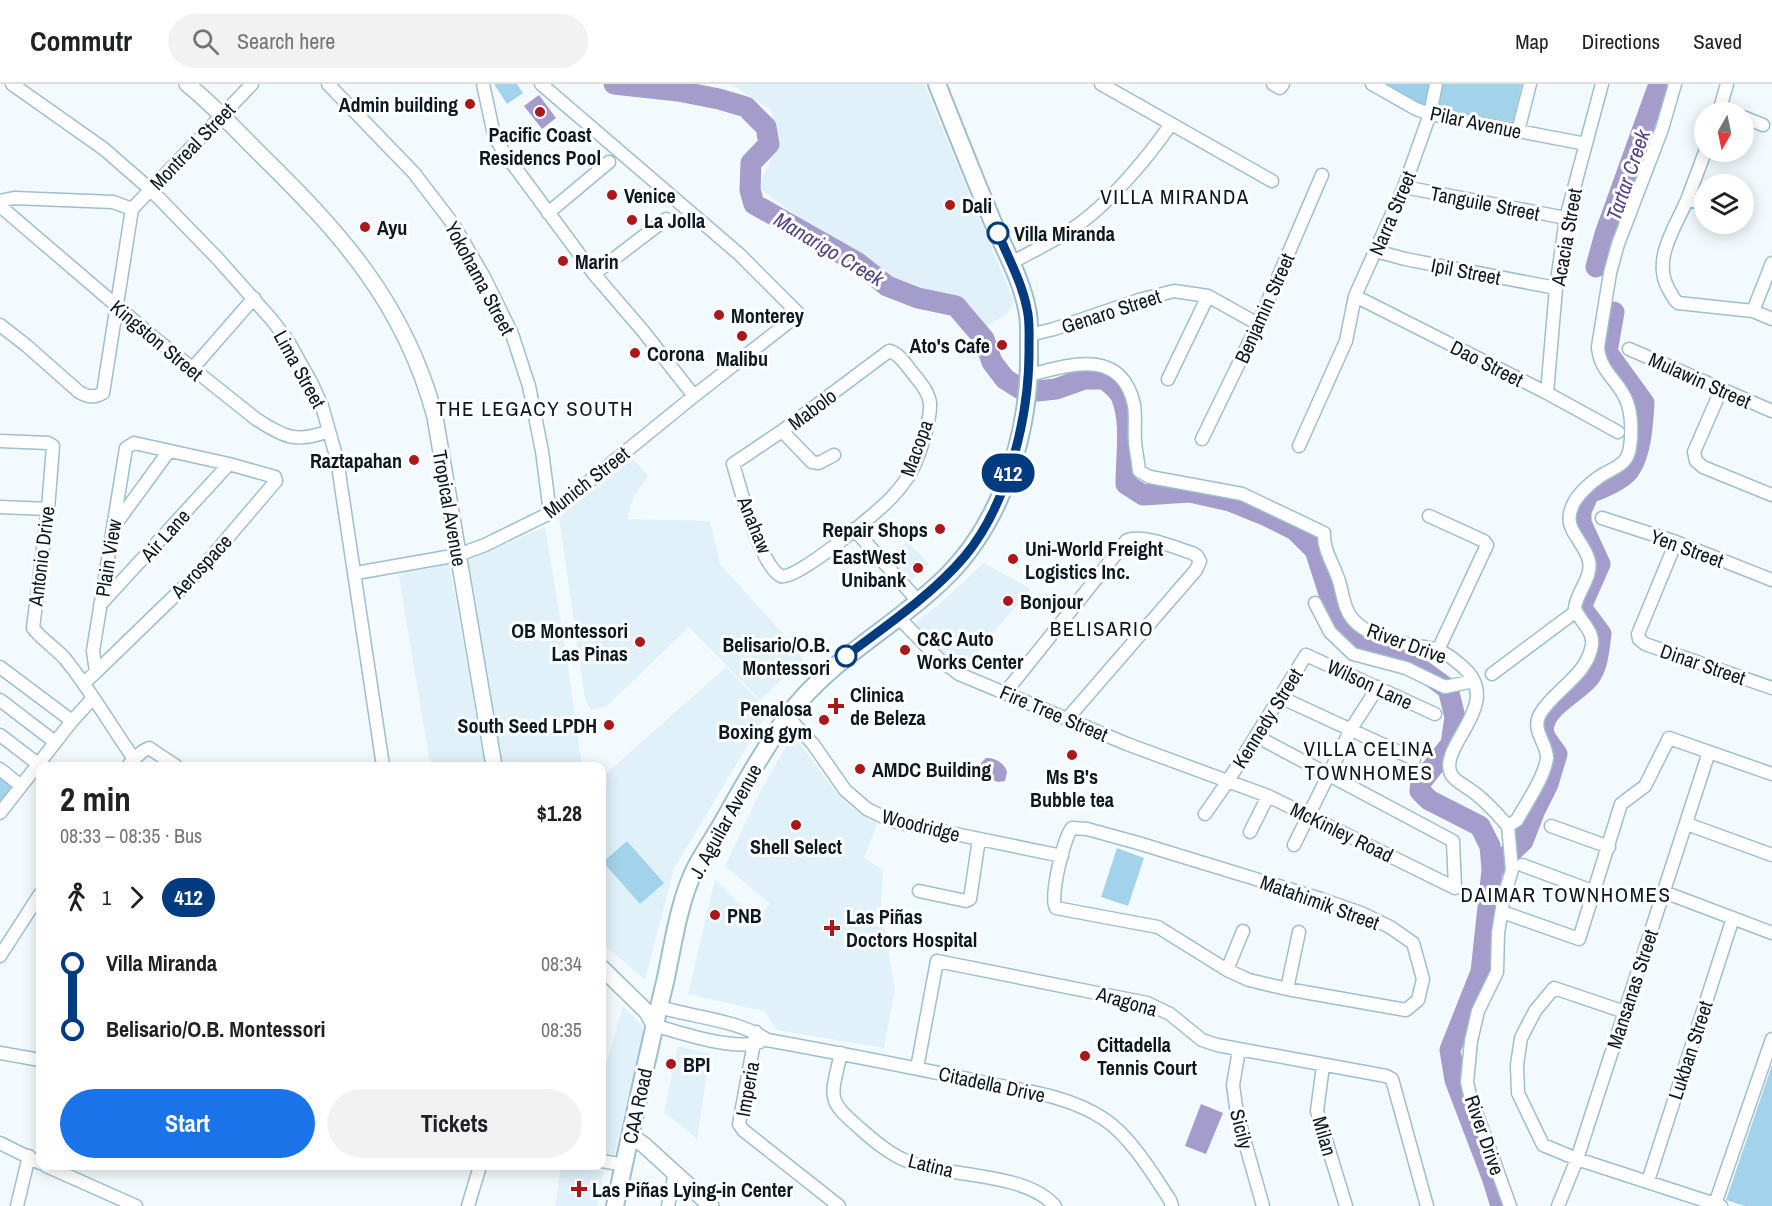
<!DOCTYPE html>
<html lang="en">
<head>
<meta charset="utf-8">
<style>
  :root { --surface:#fff; --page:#f2f2f2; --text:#202124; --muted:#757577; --line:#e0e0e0; --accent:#1a73e8 }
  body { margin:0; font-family:"Archivo Narrow",sans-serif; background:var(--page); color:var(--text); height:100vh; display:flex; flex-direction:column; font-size:22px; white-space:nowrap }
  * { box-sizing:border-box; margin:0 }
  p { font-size:20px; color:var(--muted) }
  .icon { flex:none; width:33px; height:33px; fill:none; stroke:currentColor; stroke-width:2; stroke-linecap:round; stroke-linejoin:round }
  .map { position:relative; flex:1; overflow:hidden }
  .side { position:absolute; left:36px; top:678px; width:570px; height:408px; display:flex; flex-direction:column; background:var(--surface); border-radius:12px; box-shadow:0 3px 15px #0003 }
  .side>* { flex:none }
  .badge { padding:0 12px; border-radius:20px; font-size:21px; line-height:39px }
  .needle { width:39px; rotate:189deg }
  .controls { position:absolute; left:1694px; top:18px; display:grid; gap:12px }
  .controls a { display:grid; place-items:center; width:60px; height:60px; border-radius:50%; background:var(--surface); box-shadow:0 3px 15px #0003; font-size:30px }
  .map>.badge { position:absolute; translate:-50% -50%; box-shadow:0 0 0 3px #fff }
  .legs { display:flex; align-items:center; gap:9px; height:66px; padding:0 24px; font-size:20px }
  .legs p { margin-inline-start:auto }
  .head { display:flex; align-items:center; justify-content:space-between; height:102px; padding:0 24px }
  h1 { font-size:33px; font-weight:800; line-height:45px }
  .primary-button { display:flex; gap:12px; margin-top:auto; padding:12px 24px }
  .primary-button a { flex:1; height:69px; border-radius:36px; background:var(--accent); color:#fff; font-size:24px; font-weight:800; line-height:69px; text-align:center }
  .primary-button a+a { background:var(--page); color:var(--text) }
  ul { padding:0 24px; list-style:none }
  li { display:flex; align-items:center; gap:21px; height:66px; font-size:22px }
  li i { display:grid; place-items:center; width:9px; height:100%; margin:0 8px; background:currentColor }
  li i::after { content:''; width:15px; height:15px; margin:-8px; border:4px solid; border-radius:50%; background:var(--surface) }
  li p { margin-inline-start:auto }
  li:first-child i { background:linear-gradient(#0000 50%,currentColor 0) }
  li:last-child i { background:linear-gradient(currentColor 50%,#0000 0) }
  header { display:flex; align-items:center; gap:36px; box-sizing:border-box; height:84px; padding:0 30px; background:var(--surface); border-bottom:2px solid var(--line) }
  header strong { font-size:28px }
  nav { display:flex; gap:33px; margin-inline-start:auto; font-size:21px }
  .search { width:420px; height:54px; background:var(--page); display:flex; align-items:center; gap:15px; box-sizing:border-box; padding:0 21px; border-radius:33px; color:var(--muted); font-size:22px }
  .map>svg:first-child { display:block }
</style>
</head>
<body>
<header>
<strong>Commutr</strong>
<div class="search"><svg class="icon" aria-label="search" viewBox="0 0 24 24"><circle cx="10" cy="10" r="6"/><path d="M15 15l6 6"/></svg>Search here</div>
<nav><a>Map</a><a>Directions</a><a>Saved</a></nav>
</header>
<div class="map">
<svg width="1772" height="1122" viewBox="0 0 1772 1122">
  <rect width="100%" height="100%" fill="#f3fafe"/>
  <path fill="#e0f1f9" d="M731 0H924L1014 218 1008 229 985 243 962 217 887 192 842 167 758 103 780 56 771 26Z
    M633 375 648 392 634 412 627 435 710 437 720 480 777 543 803 575 760 616 689 543 606 623 591 626 585 615 559 433Z
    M545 443 568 582 582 682H503L500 673 468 476Z
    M907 457 929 480 912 496 889 472Z
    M449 479 485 682H432L429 673 399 493 408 485Z
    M984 479 1031 505 963 584 927 555 915 539 937 522Z
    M726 583 768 627 674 785 645 896 602 859V693Z
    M793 650 834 706 850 722 867 734 878 738 864 774 883 786 881 823 895 905 884 964 777 946 764 927 688 910 715 795 756 836 770 820 725 782 761 706Z
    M623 922 644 944 614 1071 602 1068V989L604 987Z
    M678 962 710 970 697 1055 664 1028Z
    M561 1082H581L604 1088 597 1122H555Z"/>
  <path fill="#a2d3ea" d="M494 0H517L523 9 507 20Z
    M1442 0H1522L1513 38 1438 25Z
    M0 691 13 702 0 717Z
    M627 757 664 799 640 820 603 778Z
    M1117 764 1144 774 1128 822 1101 813Z
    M1772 981V1122H1745L1726 1116Z"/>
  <path fill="#9ad0ea" d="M1382 0H1431L1427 25Z"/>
  <path fill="#a49cca" d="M539 11 556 34 542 45 524 22Z
    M986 674C995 673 1005 680 1007 688L1005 697 998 698 979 690 977 683Z
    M1201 1020 1223 1029 1206 1070 1185 1062Z"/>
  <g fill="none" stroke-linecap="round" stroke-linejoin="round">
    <path stroke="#a49cca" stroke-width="21" d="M614 0 678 7 719 15 746 23 766 43 769 60 751 79 750 106 754 120 858 179 887 202 918 214 956 222 984 255 992 278 1005 295 1021 305 1037 307 1056 305 1084 295H1105C1110 300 1118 305 1121 312 1132 337 1126 372 1126 400L1143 411 1190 408 1230 417 1267 432 1295 446 1315 466 1334 525 1344 546 1360 556 1389 562 1448 605 1455 633 1451 660 1421 698 1420 707 1429 716 1480 742 1490 762 1492 786 1481 888 1450 966 1455 996 1492 1093 1501 1122
      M1596 183 1605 150 1659 0
      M1495 783 1523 757 1535 726 1548 700 1557 670C1553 664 1546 656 1544 650 1538 626 1577 609 1589 594 1598 583 1599 564 1601 550L1581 523 1600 480 1581 439V427L1589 409C1600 405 1624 395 1630 385 1641 370 1643 337 1644 319L1607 268 1614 228"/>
    <g stroke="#9dbfd0" stroke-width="15">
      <path id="minor" d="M12 0 104 65 151 106 218 175 272 236 288 257 312 300 322 322 337 375 383 682
        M328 0 414 89 453 140 484 193 512 250 529 302 542 367 550 429
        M483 0 494 51 503 67 594 190 643 247 694 312
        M1101 0 1272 97
        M1273 0 1280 4 1283 0
        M1372 0 1416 25 1430 30 1586 60
        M1719 28 1727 0
        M1743 33 1763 41
        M1518 47 1530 0
        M1705 68C1699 84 1693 100 1687 116 1676 142 1652 175 1668 204 1671 209 1673 215 1678 219L1753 227 1772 235
        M1404 103 1566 134
        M1688 115 1704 120
        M0 117 14 114 113 118 132 125
        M0 122 152 252 256 335C285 354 297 359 329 347
        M132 125 252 0
        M548 129 609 78
        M1376 167 1405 175 1556 204
        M1011 179C1031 168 1052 158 1072 145 1107 122 1147 75 1171 40
        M594 190 666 135
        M1355 212 1547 309 1618 348
        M1753 227 1772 179
        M0 241 27 262 79 308C88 313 94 314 103 309L132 125
        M1029 251 1054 245 1139 216 1174 207 1208 212 1258 240
        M1629 265 1772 327
        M889 267C900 269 908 284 915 292 921 299 929 309 930 319 931 337 918 378 908 393 903 400 897 408 891 414 879 427 795 498 781 492 760 482 740 403 733 380L782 347Z
        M192 285 254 214
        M1030 291C1071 280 1122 264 1134 321 1136 333 1134 346 1135 358 1136 368 1138 377 1139 387L1150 393 1242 410 1324 449C1323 466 1334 481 1339 497 1342 507 1343 518 1348 528 1358 549 1390 556 1411 561 1419 563 1430 563 1438 566 1448 570 1460 580 1468 588 1499 624 1438 663 1451 690 1455 698 1468 703 1476 710 1488 719 1498 731 1508 742L1512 786 1504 812 1498 849 1497 888 1478 927 1471 957 1467 998 1470 1011 1510 1122
        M1168 295 1208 212
        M1721 306 1694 368 1696 377 1703 383 1772 411
        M1547 309 1556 204 1566 134 1602 0
        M782 347 812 378 819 379 834 371
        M1202 355 1258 240 1322 91
        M0 357 48 359 53 362 48 425 33 544C42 556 56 564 66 576 91 607 111 642 134 675L128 682
        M1299 362 1346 257 1355 212 1404 103 1430 30 1436 0
        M0 423 48 425
        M1429 432 1484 457 1487 461 1438 566
        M1602 434 1676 458 1772 496
        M115 441 169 367
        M854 445 918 517
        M1676 458 1638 550 1639 555 1645 560 1772 604
        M356 489 458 471 485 461 550 429 694 312 799 230 739 170 541 0
        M1315 519 1330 548 1353 570 1406 584 1445 603 1474 597
        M100 521 229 380
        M898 533 939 575 959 590 1127 660 1268 712 1455 804 1453 757 1256 652
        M0 583 72 637
        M1492 590 1575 528
        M84 599 96 588 195 492 276 397 275 393 229 380 134 359 126 364 93 567 96 588
        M1005 609 1127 456C1147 451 1173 463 1192 469L1197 472 1200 477 1196 486 1067 635
        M1280 613 1414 675
        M0 616 55 658
        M787 632 813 660 845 706 867 725 892 737 1062 772
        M0 651 38 680
        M134 675 143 667 149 664 176 682
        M0 685 21 702
        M0 729 72 637 93 614
        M1205 730 1228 697 1306 571 1435 630
        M1687 740 1772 771
        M1508 742 1517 736C1526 720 1545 692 1547 674 1547 658 1531 647 1540 630 1555 605 1587 592 1592 561 1594 546 1579 537 1575 524 1576 509 1593 493 1589 477 1585 457 1562 446 1572 423 1576 412 1589 400 1599 393 1612 384 1628 382 1630 363 1632 350 1632 331 1627 318 1619 296 1600 289 1598 263L1610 189 1618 160 1662 45 1675 0
        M1551 742 1609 763
        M1072 744 1087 745 1138 759 1321 815 1361 829 1390 843 1413 859 1423 895 1418 916 1406 926 1287 905 1249 896 1227 886 1158 843 1056 824C1049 815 1064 753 1072 744Z
        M1250 748 1268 712
        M1294 761 1351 645 1378 603
        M1522 781 1595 808
        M919 807 966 817 970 815 979 755
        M1664 808 1772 849
        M1508 830 1579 855 1621 720 1645 702 1669 654 1772 690
        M0 872 40 810
        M1227 886 1243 847
        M1287 905 1299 848
        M659 923C692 933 739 936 767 956 839 969 910 983 982 998 1024 1007 1068 1011 1104 1035 1130 1052 1153 1090 1170 1116L1172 1122
        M1625 928 1554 904 1535 927 1521 954 1517 981 1518 1009 1543 1061 1577 1075 1721 1122
        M654 941C680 949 735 967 760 958
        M756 948 739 1040 743 1046 839 1122
        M1239 966 1233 1001 1237 1030 1263 1122
        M0 969 40 976
        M841 969C830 1017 826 1015 864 1048 879 1061 895 1074 915 1080 954 1093 1026 1089 1055 1122
        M1323 982 1317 1027 1346 1122
        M917 984 937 877 1147 919 1170 930 1202 956 1217 961 1386 992 1392 995 1427 1122
        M0 1059 40 1079
        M602 1077 624 1081
        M46 1082 136 1122
        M1648 1097 1733 834
        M1715 1120 1772 955
        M17 1122 29 1072
        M468 1122 480 1082
        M668 1122 675 1089
        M1558 1122 1577 1075 1709 668"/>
    </g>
    <g stroke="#9dbfd0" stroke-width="18">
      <path id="tertiary" d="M187 0C212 20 234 44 257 67 339 147 405 219 435 333L494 682
        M602 884 647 928 654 941
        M631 1052 644 1061 711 1122"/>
    </g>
    <g stroke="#9dbfd0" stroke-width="20">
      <path id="secondary" d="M615 1122C631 1047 647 972 665 898 673 862 678 821 694 787 701 772 711 758 720 743 741 706 761 669 786 634 830 574 896 543 948 491 1005 433 1031 343 1029 263 1029 250 1030 237 1027 225 1021 194 1004 165 992 136 973 91 955 45 937 0"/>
    </g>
    <use href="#minor" stroke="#fff" stroke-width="12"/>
    <use href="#tertiary" stroke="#fff" stroke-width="15"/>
    <use href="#secondary" stroke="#fff" stroke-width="16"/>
  </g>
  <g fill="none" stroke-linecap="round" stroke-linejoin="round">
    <g stroke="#fff" stroke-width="14">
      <path id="line-1" d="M846 572C887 541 932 511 965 472 1009 419 1030 329 1029 262 1029 250 1030 237 1027 225 1022 198 1008 174 998 149"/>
    </g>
    <use href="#line-1" stroke="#003b80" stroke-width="9"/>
  </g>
  <g fill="#ab181c" stroke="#fff" stroke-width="2">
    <circle cx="470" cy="20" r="6"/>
    <circle cx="540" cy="28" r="6"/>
    <circle cx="612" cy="111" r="6"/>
    <circle cx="950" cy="121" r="6"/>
    <circle cx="632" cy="136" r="6"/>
    <circle cx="365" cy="143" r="6"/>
    <circle cx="563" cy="177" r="6"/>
    <circle cx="719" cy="231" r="6"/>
    <circle cx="742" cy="252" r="6"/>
    <circle cx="1002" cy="261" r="6"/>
    <circle cx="635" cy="269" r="6"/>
    <circle cx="414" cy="376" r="6"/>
    <circle cx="940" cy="445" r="6"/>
    <circle cx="1013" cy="475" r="6"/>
    <circle cx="918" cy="484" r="6"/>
    <circle cx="1008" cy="517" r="6"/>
    <circle cx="640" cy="558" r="6"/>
    <circle cx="905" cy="566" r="6"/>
    <path d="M833 613h6v6h6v6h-6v6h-6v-6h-6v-6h6z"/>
    <circle cx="824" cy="636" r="6"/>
    <circle cx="609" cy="641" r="6"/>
    <circle cx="1072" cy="671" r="6"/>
    <circle cx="860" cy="685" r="6"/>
    <circle cx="796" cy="741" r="6"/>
    <circle cx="715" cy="831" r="6"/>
    <path d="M829 835h6v6h6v6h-6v6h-6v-6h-6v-6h6z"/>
    <circle cx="1085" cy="972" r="6"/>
    <circle cx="671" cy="980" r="6"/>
    <path d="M576 1096h6v6h6v6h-6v6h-6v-6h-6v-6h6z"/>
  </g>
  <g fill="#fff" stroke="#003b80" stroke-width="3">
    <circle cx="998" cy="149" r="10"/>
    <circle cx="846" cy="572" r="10"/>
  </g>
  <g text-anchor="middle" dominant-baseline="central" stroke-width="6" stroke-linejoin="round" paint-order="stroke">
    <g font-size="20" font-weight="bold" fill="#0c1920" stroke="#fff" text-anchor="start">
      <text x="458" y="20" text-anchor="end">Admin building</text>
      <text x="540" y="50" text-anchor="middle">Pacific Coast<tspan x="540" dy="23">Residencs Pool</tspan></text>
      <text x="624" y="111">Venice</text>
      <text x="962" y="121">Dali</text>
      <text x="644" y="136">La Jolla</text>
      <text x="377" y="143">Ayu</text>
      <text x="575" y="177">Marin</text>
      <text x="731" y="231">Monterey</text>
      <text x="990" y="261" text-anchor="end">Ato's Cafe</text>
      <text x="647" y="269">Corona</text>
      <text x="742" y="274" text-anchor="middle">Malibu</text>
      <text x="402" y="376" text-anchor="end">Raztapahan</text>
      <text x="928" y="445" text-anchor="end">Repair Shops</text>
      <text x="1025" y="464">Uni-World Freight<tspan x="1025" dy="23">Logistics Inc.</tspan></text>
      <text x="906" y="472" text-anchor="end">EastWest<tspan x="906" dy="23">Unibank</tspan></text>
      <text x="1020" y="517">Bonjour</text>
      <text x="628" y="546" text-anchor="end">OB Montessori<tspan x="628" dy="23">Las Pinas</tspan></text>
      <text x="917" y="554">C&amp;C Auto<tspan x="917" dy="23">Works Center</tspan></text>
      <text x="850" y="610">Clinica<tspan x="850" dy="23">de Beleza</tspan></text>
      <text x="812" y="624" text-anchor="end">Penalosa<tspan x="812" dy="23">Boxing gym</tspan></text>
      <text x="597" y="641" text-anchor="end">South Seed LPDH</text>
      <text x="872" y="685">AMDC Building</text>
      <text x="1072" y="692" text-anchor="middle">Ms B's<tspan x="1072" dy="23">Bubble tea</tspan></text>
      <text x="796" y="762" text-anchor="middle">Shell Select</text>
      <text x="727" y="831">PNB</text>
      <text x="846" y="832">Las Piñas<tspan x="846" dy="23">Doctors Hospital</tspan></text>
      <text x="1097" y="960">Cittadella<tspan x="1097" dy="23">Tennis Court</tspan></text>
      <text x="683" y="980">BPI</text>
      <text x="592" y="1105">Las Piñas Lying-in Center</text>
    </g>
    <g font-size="20" fill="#0c1920" stroke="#fff">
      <text transform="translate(1476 38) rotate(12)">Pilar Avenue</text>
      <text transform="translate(192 62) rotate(-46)">Montreal Street</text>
      <text transform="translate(1485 119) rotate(11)">Tanguile Street</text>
      <text transform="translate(1392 129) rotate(-67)">Narra Street</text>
      <text transform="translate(1566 153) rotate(-80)">Acacia Street</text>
      <text transform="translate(1466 187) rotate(11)">Ipil Street</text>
      <text transform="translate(480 194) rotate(62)">Yokohama Street</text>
      <text transform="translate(1264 224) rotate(-66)">Benjamin Street</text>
      <text transform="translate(1111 227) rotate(-18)">Genaro Street</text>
      <text transform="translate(157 256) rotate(40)">Kingston Street</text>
      <text transform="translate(1487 279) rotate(27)">Dao Street</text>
      <text transform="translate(300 285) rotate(61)">Lima Street</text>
      <text transform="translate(1700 296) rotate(24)">Mulawin Street</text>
      <text transform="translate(812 325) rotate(-37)">Mabolo</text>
      <text transform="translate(916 364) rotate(-70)">Macopa</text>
      <text transform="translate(586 398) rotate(-38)">Munich Street</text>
      <text transform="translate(450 424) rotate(80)">Tropical Avenue</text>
      <text transform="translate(755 441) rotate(68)">Anahaw</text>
      <text transform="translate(165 451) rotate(-48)">Air Lane</text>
      <text transform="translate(1687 464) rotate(20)">Yen Street</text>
      <text transform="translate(41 472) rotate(-83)">Antonio Drive</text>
      <text transform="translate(108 474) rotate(-81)">Plain View</text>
      <text transform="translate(201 482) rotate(-47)">Aerospace</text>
      <text transform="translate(1407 559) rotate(20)">River Drive</text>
      <text transform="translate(1703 580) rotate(19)">Dinar Street</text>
      <text transform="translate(1370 600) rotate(25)">Wilson Lane</text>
      <text transform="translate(1054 629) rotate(23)">Fire Tree Street</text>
      <text transform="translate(1267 634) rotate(-58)">Kennedy Street</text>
      <text transform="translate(725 737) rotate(-61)">J. Aguilar Avenue</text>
      <text transform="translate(921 741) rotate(14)">Woodridge</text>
      <text transform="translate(1342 748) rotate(26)">McKinley Road</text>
      <text transform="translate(1320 818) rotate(20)">Matahimik Street</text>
      <text transform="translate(1632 905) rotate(-72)">Mansanas Street</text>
      <text transform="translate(1127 917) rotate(16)">Aragona</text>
      <text transform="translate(1690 966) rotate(-72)">Lukban Street</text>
      <text transform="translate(992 1000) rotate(12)">Citadella Drive</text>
      <text transform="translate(747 1005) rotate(-80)">Imperia</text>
      <text transform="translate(637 1022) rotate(-78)">CAA Road</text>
      <text transform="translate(1242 1045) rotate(76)">Sicily</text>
      <text transform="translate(1485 1051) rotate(71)">River Drive</text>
      <text transform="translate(1325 1052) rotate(74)">Milan</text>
      <text transform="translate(931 1081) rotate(14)">Latina</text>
    </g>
    <g font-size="20" font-weight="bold" fill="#0c1920" stroke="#fff" text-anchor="start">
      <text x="1014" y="149">Villa Miranda</text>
      <text x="830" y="560" text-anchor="end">Belisario/O.B.<tspan x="830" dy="23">Montessori</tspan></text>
    </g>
    <g font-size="21" font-style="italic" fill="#524581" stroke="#fff">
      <text transform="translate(1628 91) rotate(-71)">Tartar Creek</text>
      <text transform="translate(829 165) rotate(31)">Manarigo Creek</text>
    </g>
    <g font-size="21" letter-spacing="1.5" fill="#0c1920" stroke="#fff">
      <text x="1175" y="112">VILLA MIRANDA</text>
      <text x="535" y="324">THE LEGACY SOUTH</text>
      <text x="1102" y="544">BELISARIO</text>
      <text x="1369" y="664">VILLA CELINA<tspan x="1369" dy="24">TOWNHOMES</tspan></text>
      <text x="1566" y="810">DAIMAR TOWNHOMES</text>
    </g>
  </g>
</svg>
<div class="controls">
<a><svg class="needle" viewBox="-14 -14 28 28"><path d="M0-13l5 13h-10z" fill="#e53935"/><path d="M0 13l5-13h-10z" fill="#757577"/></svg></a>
<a><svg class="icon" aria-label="layers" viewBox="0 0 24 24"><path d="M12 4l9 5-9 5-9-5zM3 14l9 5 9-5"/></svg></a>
</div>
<b class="badge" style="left:1008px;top:389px;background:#003b80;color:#fff">412</b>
<section class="side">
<div class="head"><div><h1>2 min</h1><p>08:33 – 08:35 · Bus</p></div><b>$1.28</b></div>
<div class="legs"><svg class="icon" aria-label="walk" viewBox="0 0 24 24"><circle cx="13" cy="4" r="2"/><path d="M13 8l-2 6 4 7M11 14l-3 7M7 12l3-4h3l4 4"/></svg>1<svg class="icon" aria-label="forward" viewBox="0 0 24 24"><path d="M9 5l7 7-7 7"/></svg><b class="badge" style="background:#003b80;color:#fff">412</b></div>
<ul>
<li><i style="color:#003b80"></i><b>Villa Miranda</b><p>08:34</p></li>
<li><i style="color:#003b80"></i><b>Belisario/O.B. Montessori</b><p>08:35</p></li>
</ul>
<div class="primary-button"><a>Start</a><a>Tickets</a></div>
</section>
</div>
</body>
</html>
